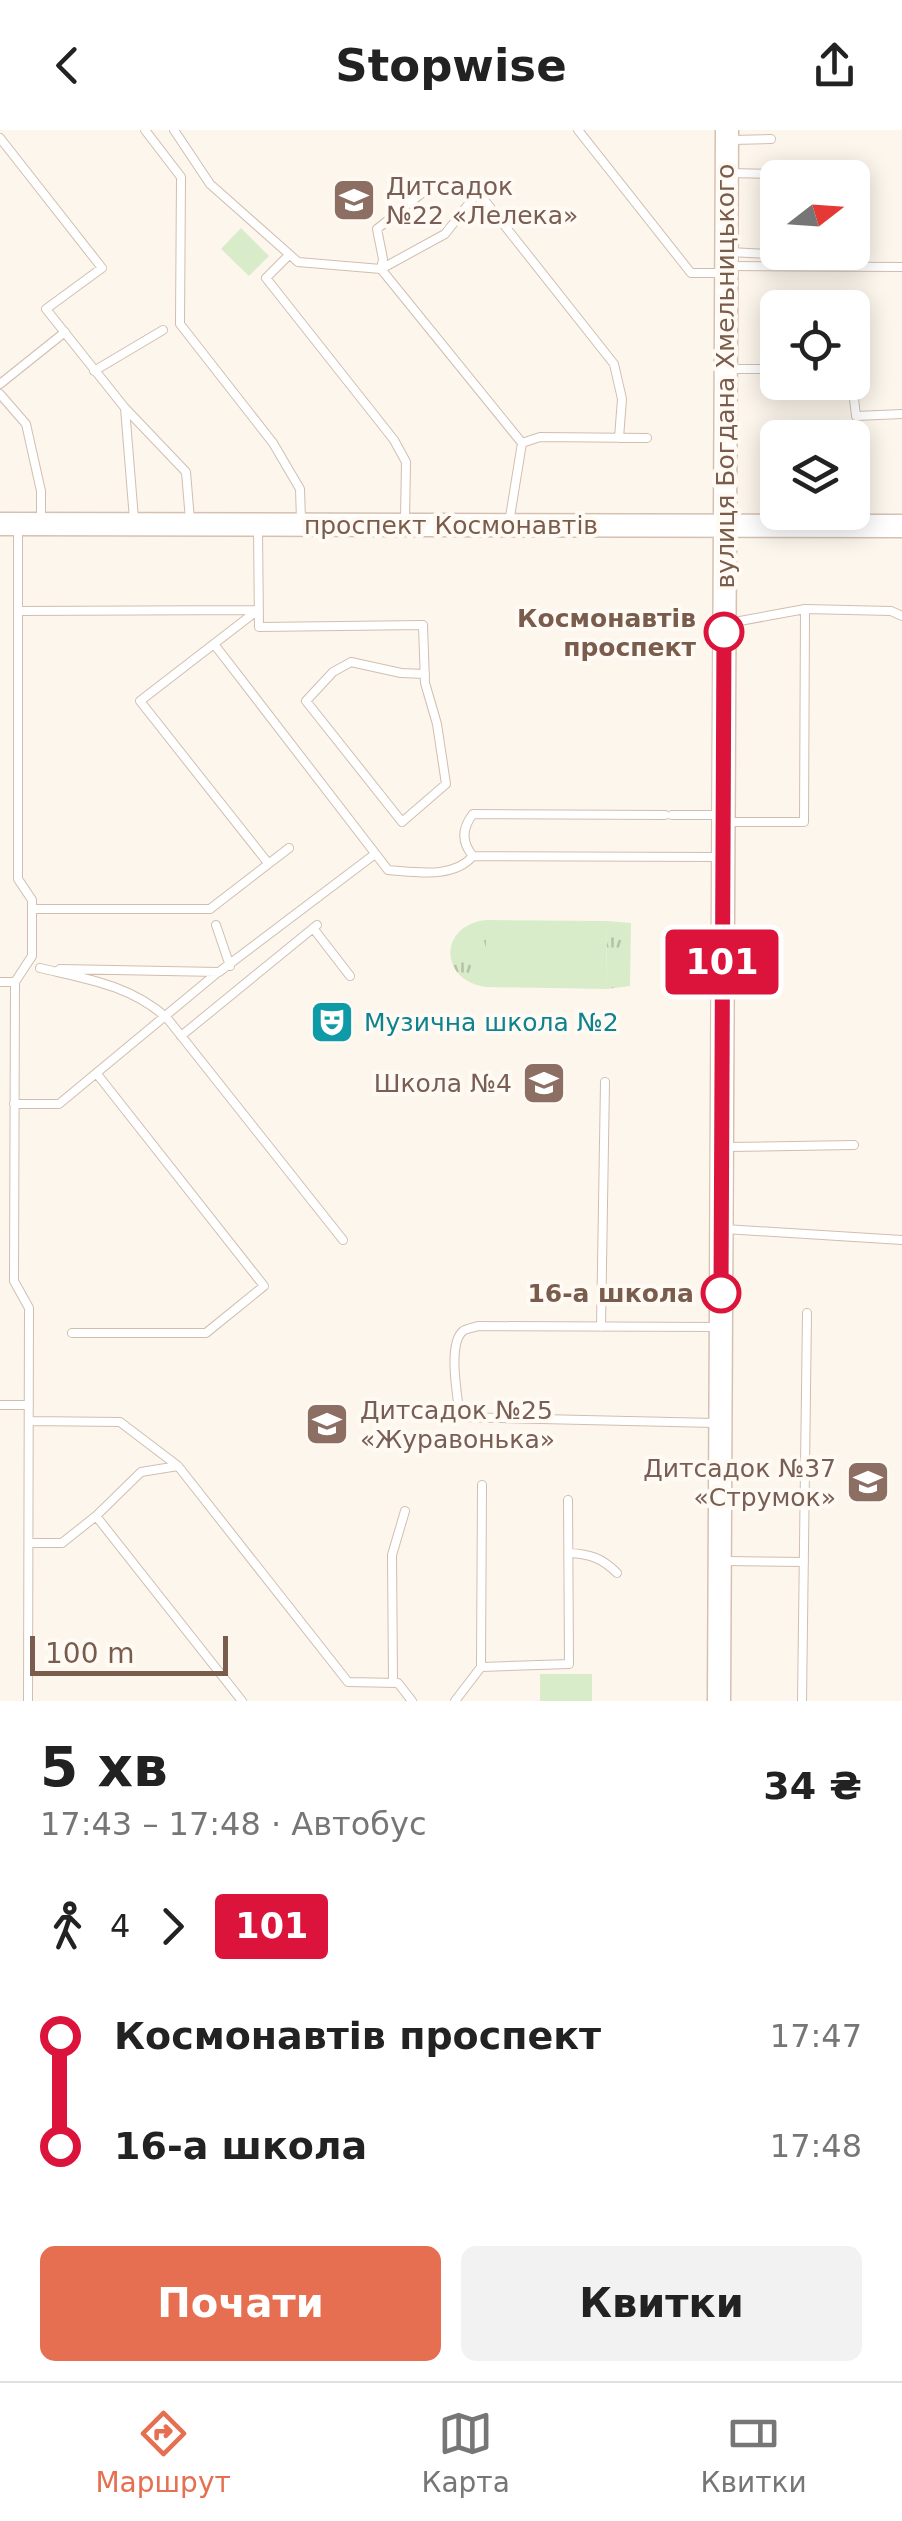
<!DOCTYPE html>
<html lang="uk">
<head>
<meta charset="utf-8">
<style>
  :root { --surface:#fff; --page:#f2f2f2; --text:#222; --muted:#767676; --line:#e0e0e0; --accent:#e76f51 }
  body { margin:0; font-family:"DejaVu Sans",sans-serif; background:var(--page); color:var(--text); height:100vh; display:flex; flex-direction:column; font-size:38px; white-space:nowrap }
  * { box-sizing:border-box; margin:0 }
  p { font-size:32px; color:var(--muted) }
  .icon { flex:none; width:55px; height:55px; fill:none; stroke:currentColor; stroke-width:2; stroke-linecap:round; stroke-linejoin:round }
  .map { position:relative; height:1571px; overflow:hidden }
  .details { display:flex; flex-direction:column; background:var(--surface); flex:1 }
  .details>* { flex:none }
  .badge { padding:0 20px; border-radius:8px; font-size:35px; line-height:65px }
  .needle { width:65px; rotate:73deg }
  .tools { position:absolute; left:760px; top:30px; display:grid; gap:20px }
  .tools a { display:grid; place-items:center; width:110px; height:110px; border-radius:15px; background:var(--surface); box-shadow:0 5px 25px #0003; font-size:50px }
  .scale { position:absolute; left:30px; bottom:25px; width:198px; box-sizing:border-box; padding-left:10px; border:5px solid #7a5c4d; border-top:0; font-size:28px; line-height:35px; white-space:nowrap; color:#7a5c4d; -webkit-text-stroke:8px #fffaf3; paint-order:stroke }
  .map>.badge { position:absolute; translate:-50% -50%; box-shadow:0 0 0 5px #fff }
  .legs { display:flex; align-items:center; gap:15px; height:110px; padding:0 40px; font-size:32px }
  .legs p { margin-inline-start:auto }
  .headline { display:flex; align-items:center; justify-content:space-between; height:170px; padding:0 40px }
  h1 { font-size:55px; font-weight:700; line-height:75px }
  .button { display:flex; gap:20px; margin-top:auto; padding:20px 40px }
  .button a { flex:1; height:115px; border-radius:15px; background:var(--accent); color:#fff; font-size:40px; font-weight:700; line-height:115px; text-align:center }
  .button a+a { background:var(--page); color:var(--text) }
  ul { padding:0 40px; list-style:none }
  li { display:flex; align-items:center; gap:35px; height:110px; font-size:38px }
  li i { display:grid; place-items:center; width:15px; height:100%; margin:0 12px; background:currentColor }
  li i::after { content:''; width:25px; height:25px; margin:-12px; border:8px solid; border-radius:50%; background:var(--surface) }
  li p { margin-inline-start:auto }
  li:first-child i { background:linear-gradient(#0000 50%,currentColor 0) }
  li:last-child i { background:linear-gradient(currentColor 50%,#0000 0) }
  header { display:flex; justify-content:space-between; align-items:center; height:130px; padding:0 40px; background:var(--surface); font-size:45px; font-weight:700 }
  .tabs { display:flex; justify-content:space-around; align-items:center; height:140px; border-top:2px solid var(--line); background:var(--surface); font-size:28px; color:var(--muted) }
  .tabs a { display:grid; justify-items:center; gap:5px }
  .tabs .active { color:var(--accent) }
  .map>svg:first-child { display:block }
</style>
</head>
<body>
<header><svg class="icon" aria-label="back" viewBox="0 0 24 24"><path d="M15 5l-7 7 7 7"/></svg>Stopwise<svg class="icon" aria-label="share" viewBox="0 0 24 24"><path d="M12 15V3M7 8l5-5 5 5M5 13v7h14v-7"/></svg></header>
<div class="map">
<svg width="902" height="1571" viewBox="0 0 902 1571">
  <defs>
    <pattern id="grass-tufts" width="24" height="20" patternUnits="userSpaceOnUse" patternTransform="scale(2.5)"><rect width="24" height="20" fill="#d8ecc9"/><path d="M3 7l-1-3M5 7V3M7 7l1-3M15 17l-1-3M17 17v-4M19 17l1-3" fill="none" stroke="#b4c2a5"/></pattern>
  </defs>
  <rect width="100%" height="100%" fill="#fdf6ec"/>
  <path fill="url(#grass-tufts)" d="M486 790V857C438 850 439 795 486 790Z
    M607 791 631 793 630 856 606 859Z"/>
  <path fill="#d8ecc9" d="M241 98 269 126 249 146 221 119Z
    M486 790 607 791 606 859 486 857Z
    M540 1544H592V1571H540Z"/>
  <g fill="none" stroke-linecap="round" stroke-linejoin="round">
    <g stroke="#d1beb0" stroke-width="10">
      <path id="lane" d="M145 0 181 47 180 194 273 313 300 359 301 390
        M174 0 210 54 298 132 381 139 445 104 478 62 614 234 622 269 619 308
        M578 0 691 143H721
        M0 8 102 138 46 179 125 278 134 389
        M731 10 771 9
        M729 43 784 44
        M422 63 377 99 383 129 381 139 522 313 540 307 647 308
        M729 122 769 124
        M289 125 266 148 394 310 406 332 405 389
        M732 136 902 137
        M727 239H778
        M94 241 163 200
        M852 252 856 286 902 284
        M0 254 65 202
        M0 264 26 294 41 361V389
        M125 278 186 342 190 390
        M509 393 522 313
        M258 399 259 497 423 495 425 553 437 594 446 654 402 692 306 571 333 542 351 532 401 543 425 544
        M258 480 140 571 268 733
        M18 481 258 480
        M729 493 805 479 891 481 902 486
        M214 514 388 740C417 742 453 749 473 726
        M665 685 473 684C462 698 461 712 473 726L718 727
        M672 685H723
        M727 692H804L805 479
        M32 779H210L289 718
        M216 795 230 836
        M313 798 350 846
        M40 838C87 849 130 855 167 888L343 1110
        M60 839 219 842 375 724
        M0 852H15L32 826V770L18 749V395
        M15 852 14 1151 29 1178 28 1571
        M181 906 317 795
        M14 974H59L217 843
        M726 1017 854 1015
        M725 1099 902 1110
        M601 1197 605 952
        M72 1203H206L264 1156 97 944
        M0 1275H29
        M29 1291 120 1292 178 1336 348 1552 398 1553 412 1571
        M715 1293 460 1287C458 1269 447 1214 463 1201 465 1199 475 1197 478 1196L718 1197
        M96 1386 141 1342 178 1336
        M29 1413H62L96 1386 242 1571
        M569 1423C590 1424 602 1428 617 1443
        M724 1431 804 1432
        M481 1537 482 1355
        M393 1553 392 1425 405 1381
        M455 1571 481 1537 569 1534 568 1370
        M802 1571 807 1183"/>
    </g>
    <g stroke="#d6c0b0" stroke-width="25">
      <path id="secondary" d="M0 394 902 396
        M719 1571 727 0"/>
    </g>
    <use href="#lane" stroke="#fff" stroke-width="8"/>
    <use href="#secondary" stroke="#fff" stroke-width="22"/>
  </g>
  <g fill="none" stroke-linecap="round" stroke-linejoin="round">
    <g stroke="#fff" stroke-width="22">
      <path id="line-1" d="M721 1163 724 502"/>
    </g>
    <use href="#line-1" stroke="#dc143c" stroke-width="15"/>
  </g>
  <defs>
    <g id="school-square" transform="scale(2.25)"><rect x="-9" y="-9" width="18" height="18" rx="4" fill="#8d6e63" stroke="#fffaf3"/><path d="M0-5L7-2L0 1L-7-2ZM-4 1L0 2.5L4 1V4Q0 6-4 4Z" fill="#fff"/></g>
    <g id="theatre-square" transform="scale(2.25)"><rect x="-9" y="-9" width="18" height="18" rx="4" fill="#0f9aa8" stroke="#fffaf3"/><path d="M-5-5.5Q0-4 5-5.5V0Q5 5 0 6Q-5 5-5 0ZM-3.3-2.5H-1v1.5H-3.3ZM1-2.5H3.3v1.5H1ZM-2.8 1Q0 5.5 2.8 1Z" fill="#fff"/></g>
  </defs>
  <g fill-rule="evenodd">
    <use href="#school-square" x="354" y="70"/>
    <use href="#theatre-square" x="332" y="892"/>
    <use href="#school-square" x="544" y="953"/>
    <use href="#school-square" x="327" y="1294"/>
    <use href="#school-square" x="868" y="1352"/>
  </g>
  <g fill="#fff" stroke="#dc143c" stroke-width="5">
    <circle cx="724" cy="502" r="18"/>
    <circle cx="721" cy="1163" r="18"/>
  </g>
  <g text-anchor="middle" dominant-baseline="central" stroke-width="8" stroke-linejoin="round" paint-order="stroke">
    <g font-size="25" fill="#785e54" stroke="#fffaf3" text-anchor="start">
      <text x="386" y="56">Дитсадок<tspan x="386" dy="29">№22 «Лелека»</tspan></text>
      <text x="512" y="953" text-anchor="end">Школа №4</text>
      <text x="360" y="1280">Дитсадок №25<tspan x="360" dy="29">«Журавонька»</tspan></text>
      <text x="836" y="1338" text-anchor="end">Дитсадок №37<tspan x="836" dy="29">«Струмок»</tspan></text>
    </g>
    <g font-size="25" fill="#7a5c4d" stroke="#fffaf3">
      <text transform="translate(725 246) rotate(-90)">вулиця Богдана Хмельницького</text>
      <text x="451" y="395">проспект Космонавтів</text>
    </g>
    <g font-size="25" font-weight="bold" fill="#7a5c4d" stroke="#fffaf3" text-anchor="end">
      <text x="696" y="488">Космонавтів<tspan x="696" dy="29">проспект</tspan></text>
      <text x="694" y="1163">16-а школа</text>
    </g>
    <g font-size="25" fill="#0d838f" stroke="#fffaf3" text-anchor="start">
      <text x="364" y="892">Музична школа №2</text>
    </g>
  </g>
</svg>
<div class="tools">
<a><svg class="needle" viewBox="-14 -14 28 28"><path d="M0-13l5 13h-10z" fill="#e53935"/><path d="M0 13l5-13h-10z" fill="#767676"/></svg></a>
<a><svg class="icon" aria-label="locate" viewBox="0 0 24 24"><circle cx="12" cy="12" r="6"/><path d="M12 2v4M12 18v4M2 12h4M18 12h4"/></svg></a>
<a><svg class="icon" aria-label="layers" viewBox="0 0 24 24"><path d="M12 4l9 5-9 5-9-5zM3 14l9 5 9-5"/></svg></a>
</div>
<div class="scale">100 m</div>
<b class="badge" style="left:722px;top:832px;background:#dc143c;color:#fff">101</b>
</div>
<section class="details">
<div class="headline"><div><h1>5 хв</h1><p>17:43 – 17:48 · Автобус</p></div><b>34 ₴</b></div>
<div class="legs"><svg class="icon" aria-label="walk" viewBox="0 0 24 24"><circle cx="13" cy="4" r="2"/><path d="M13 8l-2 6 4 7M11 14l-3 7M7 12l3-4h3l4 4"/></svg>4<svg class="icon" aria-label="forward" viewBox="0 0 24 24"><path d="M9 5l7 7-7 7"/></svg><b class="badge" style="background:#dc143c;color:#fff">101</b></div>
<ul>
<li><i style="color:#dc143c"></i><b>Космонавтів проспект</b><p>17:47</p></li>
<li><i style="color:#dc143c"></i><b>16-а школа</b><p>17:48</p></li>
</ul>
<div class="button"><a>Почати</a><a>Квитки</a></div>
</section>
<nav class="tabs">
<a class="active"><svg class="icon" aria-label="directions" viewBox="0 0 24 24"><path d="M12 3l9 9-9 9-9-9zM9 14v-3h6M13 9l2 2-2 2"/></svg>Маршрут</a>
<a><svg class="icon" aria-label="map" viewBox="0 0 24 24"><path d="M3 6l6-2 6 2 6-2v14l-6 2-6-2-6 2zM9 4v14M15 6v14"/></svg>Карта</a>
<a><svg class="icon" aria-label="tickets" viewBox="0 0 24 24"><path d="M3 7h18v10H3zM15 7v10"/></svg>Квитки</a>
</nav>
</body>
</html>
